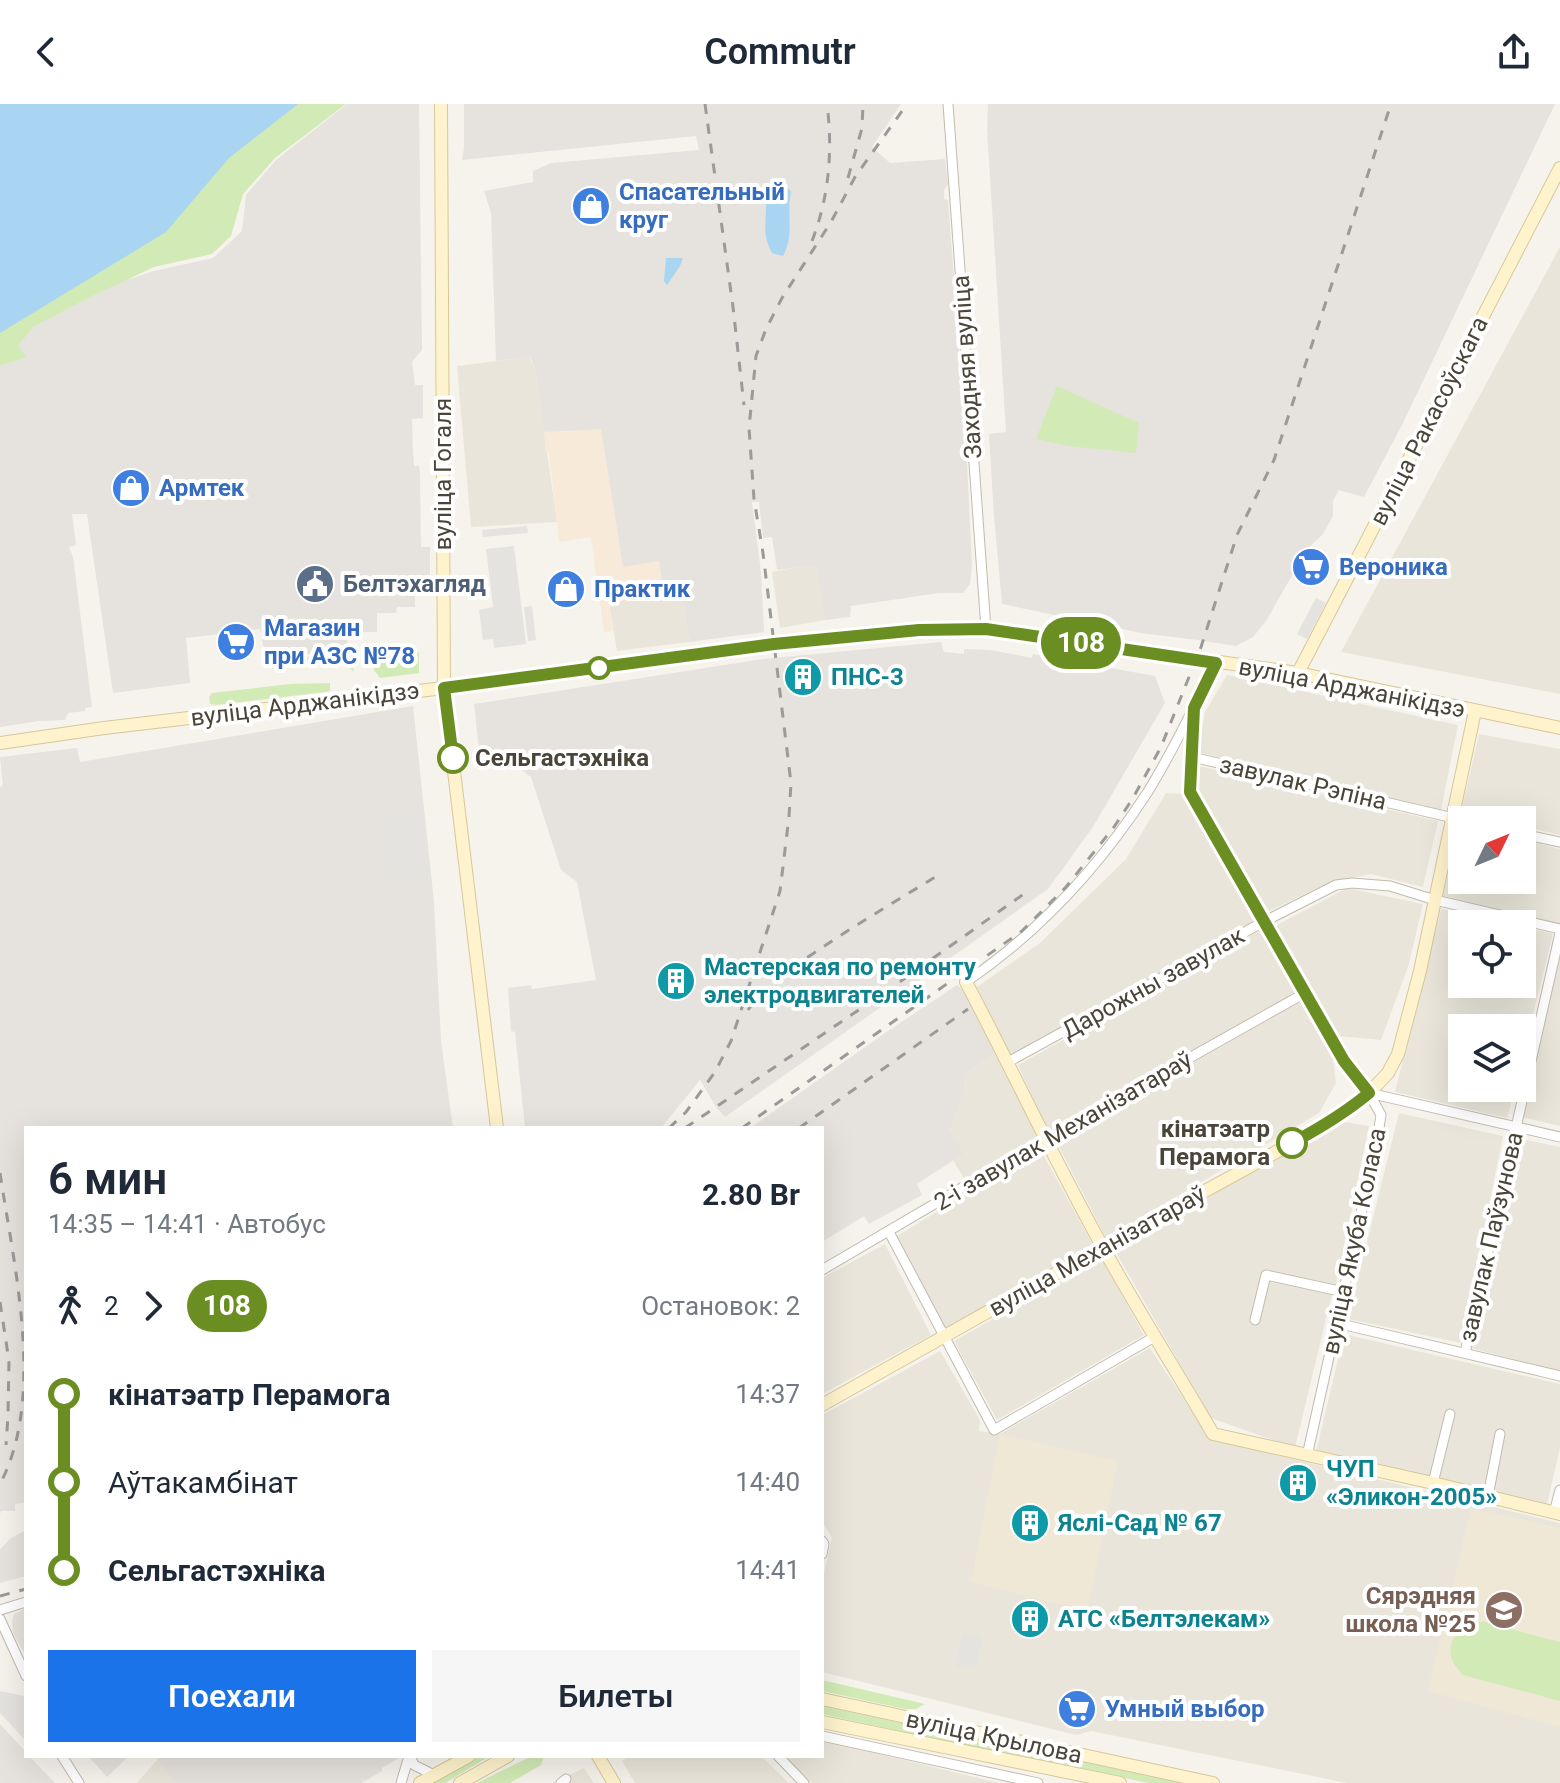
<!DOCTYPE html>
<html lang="ru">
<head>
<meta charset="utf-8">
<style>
  :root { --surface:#fff; --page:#f6f6f7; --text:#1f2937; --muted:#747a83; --accent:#1a73e8 }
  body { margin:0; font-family:Roboto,sans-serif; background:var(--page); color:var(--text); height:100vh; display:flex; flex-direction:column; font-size:30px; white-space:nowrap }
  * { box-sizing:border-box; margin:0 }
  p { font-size:26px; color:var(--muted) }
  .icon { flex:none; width:44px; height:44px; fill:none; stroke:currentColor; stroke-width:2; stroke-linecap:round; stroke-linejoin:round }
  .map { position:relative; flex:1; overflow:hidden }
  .sheet { position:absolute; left:24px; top:1022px; width:800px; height:632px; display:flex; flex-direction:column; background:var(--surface); border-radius:0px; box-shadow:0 8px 32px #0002 }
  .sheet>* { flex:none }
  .badge { padding:0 16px; border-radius:26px; font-size:28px; line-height:52px }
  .needle { width:52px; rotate:47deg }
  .fabs { position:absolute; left:1448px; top:702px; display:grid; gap:16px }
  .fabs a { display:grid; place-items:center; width:88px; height:88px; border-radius:0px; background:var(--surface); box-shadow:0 8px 32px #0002; font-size:40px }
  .map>.badge { position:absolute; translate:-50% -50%; box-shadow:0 0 0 4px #fff }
  .legs { display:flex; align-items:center; gap:12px; height:88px; padding:0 24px; font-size:26px }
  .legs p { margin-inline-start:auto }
  .overview { display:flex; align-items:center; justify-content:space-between; height:136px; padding:0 24px }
  h1 { font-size:44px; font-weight:600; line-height:60px }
  .primary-button { display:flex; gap:16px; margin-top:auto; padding:16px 24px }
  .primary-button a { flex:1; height:92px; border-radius:0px; background:var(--accent); color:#fff; font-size:32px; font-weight:600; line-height:92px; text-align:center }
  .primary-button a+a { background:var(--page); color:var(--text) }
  ul { padding:0 24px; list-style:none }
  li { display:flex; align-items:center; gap:28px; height:88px; font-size:30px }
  li i { display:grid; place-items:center; width:12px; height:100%; margin:0 10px; background:currentColor }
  li i::after { content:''; width:20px; height:20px; margin:-10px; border:6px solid; border-radius:50%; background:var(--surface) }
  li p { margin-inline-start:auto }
  li:first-child i { background:linear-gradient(#0000 50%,currentColor 0) }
  li:last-child i { background:linear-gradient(currentColor 50%,#0000 0) }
  header { display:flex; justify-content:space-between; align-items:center; height:104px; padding:0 24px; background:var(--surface); font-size:36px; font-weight:600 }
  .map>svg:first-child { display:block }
</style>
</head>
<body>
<header><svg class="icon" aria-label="back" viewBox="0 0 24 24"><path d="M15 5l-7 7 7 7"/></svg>Commutr<svg class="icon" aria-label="share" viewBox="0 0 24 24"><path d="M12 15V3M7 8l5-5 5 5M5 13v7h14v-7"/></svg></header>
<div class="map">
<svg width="1560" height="1679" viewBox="0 0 1560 1679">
  <rect width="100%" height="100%" fill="#f6f3ec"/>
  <path fill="#eae5da" d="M1560 143V590L1341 548Z
    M529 253 535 264 557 418 471 423 457 262Z
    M816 460 825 516 780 524 772 468Z
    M662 483 664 495 683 492 689 538 617 547 608 493Z
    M1227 571 1458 621 1441 706 1198 648 1205 608Z
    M1479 630 1560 645V731L1522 722V716H1496L1461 708Z
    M1199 662 1438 717 1423 783 1371 770 1328 779 1267 808 1195 683Z
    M1166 689 1184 690 1255 818 1010 953 977 883 1040 839 1126 755Z
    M1459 721H1462V776H1522V736L1560 745V820L1443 793Z
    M1347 784 1423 800 1408 863 1381 936 1338 932 1275 822Z
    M1441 805 1508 820H1462V880H1522V823L1553 830 1522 955V924H1462V984H1515L1507 1014 1395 988Z
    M1261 826 1295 890 1048 1028 1018 961Z
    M1560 851V1022L1522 1013Z
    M1300 898 1333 954 1336 979 1319 1009 1106 1134 1055 1035Z
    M995 949 1039 1032 965 1076 953 1056 962 1050 950 1026 965 986 964 971Z
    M1399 1009 1503 1032 1461 1239 1348 1215Z
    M1344 1018 1369 1022 1336 1181 1264 1166 1250 1217 1257 1218 1269 1178 1332 1190 1295 1344 1211 1314 1114 1145Z
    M1522 1035 1560 1043V1267L1471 1244Z
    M1040 1045 1093 1141 946 1225 897 1132Z
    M885 1140 931 1231 822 1290V1244L824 1243 822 1241V1174Z
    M1101 1154 1144 1231 997 1316 954 1237Z
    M1344 1230 1560 1280V1344L1547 1400 1316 1348Z
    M1150 1244 1210 1335 1560 1419V1679H1347L1091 1627 1076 1631 822 1568V1478L832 1434 822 1417V1311L940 1247 980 1316 979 1327 1000 1330Z
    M822 1636 999 1679H812L785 1653 822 1652Z
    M629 1652H761L789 1679H635L622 1657Z
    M157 1656 175 1679H137Z
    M584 1664 594 1679H552Z"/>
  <path fill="#f7ead8" d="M601 324 623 463 659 456 662 483 608 493 613 527 604 528 591 433 559 438 549 349 546 348 544 328Z"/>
  <path fill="#e6e2dd" d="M347 0H419L422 246 412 258 415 281H423V314L412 315 413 346 414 362H419L420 368 421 443H430V472L421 473 415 482V503H397L396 509H377V528H345L348 540V549L265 551 260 525 186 534 190 579 113 589 87 410H72L76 441 69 443 73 453 92 603 85 604V607L68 609 65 616 39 617 0 623V262L25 253 17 242 33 223 95 191 124 177 154 167 213 154 242 127 246 91 276 56Z
    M464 0H901L872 43 890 59 945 55 948 80 944 86V95L948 96 965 320 972 460 970 480 963 489H939L851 502 850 513 825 516 816 461 777 466 772 433 763 434 759 398H752L761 468 764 528 689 538 683 492 664 495 659 457 623 463 601 325 544 328 535 264 530 253 496 257 491 109 484 87 533 78V67L551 59 699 46 696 32 462 56 464 44Z
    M988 0H1555L1403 319 1364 393 1339 386 1333 397V412L1323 430 1307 445 1266 517 1253 533 1236 542 1198 536 1141 529 1002 500 994 412 989 330 1006 328 987 25Z
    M941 538 944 548 964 550V545L990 546 1032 554 1033 550 1155 572 1165 599 1093 723 1048 785 725 1013 716 1003 700 976 661 1024H525L515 928 511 927 508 884 531 881 532 885 596 876 577 778 561 766 531 673 500 651 480 653 474 600 763 555Z
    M413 602 434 798 441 937 453 1024H26V1472L0 1479V1445L11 1434 26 1426 24 1399 15 1400V1407H1L0 1410V683L3 682 0 653 77 644 80 658Z
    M957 881 970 893 998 947 964 971 965 986 950 1026 963 1050 917 1080 922 1091 869 1120 864 1112 822 1138V1024H750L885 929Z
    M26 1504V1552L13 1529 12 1517 14 1510Z
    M0 1620 25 1647 26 1652H29L55 1679H0Z
    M88 1652H129L107 1673Z
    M158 1652H402L382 1664V1667L361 1679H175L157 1656Z"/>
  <path fill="#efe8d6" d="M1000 1330 1118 1357 1087 1507 971 1478Z
    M1471 1404 1560 1424V1623L1428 1587Z"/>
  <path fill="#d2eab5" d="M0 0H346L275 54 243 90 231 132 212 150 154 163 95 191 33 223 18 242 26 253 0 262Z
    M1057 282 1139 319 1136 349 1069 342 1036 335Z
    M419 548V569L380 574 374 566 373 550Z
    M350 551 354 568 346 561 270 562 264 555Z
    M330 579V587L325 588 216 601 210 600 209 593 212 589 290 580Z
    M1469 1518H1485L1560 1538V1597L1463 1571C1443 1551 1448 1534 1469 1518Z
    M822 1576 925 1600 916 1605H905L822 1587Z
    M822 1602 1182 1679H1148L857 1618 822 1610Z
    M481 1652H490L445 1679H431Z
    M532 1652H544L541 1661 510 1679H477Z"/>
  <path fill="#e5e3e0" d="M527 422 528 429 483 433 482 426Z
    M514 442 526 540 494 544 493 535 483 536 479 506 493 503 486 445Z
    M1316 494 1326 499 1307 535 1297 530Z
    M532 502 536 536 528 537 524 503Z
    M421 706 429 779 389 783 381 710Z
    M963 1530 983 1533 975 1564 955 1562Z
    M0 1587 24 1592 26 1596V1637L0 1609Z"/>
  <path fill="#a9d4f2" d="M0 0H298L229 54 166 128 0 229Z
    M788 84 791 88C786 111 795 129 783 152L772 149C761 128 767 117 766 95L773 88 782 91Z
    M666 154H683L680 162 667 181 664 177Z"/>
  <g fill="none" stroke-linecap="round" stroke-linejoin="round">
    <g stroke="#c2bbae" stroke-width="11">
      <path id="street" d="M948 0 986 525
        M1194 606 1192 653 1462 716
        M1192 653 1190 688 1344 957 1369 989 1381 1011 1377 1037 1307 1352
        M1522 730 1560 738
        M966 878C1039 828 1099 763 1147 689 1173 648 1194 602 1216 559
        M1008 958 1265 817 1336 781 1352 779 1390 782 1435 796 1560 825
        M1369 989 1560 1033
        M889 1128 994 1326 1156 1232
        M822 1166 1045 1035 1305 889
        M1255 1216 1266 1171 1344 1188
        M1337 1219 1560 1272
        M1465 1249 1560 829
        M1433 1379 1450 1310
        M1488 1392 1500 1330
        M1554 1409 1560 1386
        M822 1437 824 1440 822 1450
        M0 1506 26 1498
        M0 1515 26 1572
        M822 1632 1038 1679
        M62 1652 79 1679
        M410 1652 414 1661 434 1671
        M778 1652 804 1679
        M401 1679 409 1652
        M561 1679 566 1675"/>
    </g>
    <g stroke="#d6c79b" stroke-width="14">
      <path id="secondary" d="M441 0 444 584 497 1024
        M1298 569 1560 64
        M0 639 104 624 444 584 774 540 919 526 986 525 1298 569 1560 624
        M966 878C1012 965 1053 1054 1101 1140 1136 1204 1176 1266 1213 1330L1433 1379 1560 1410
        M822 1301 1103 1143 1329 1019 1353 1002 1369 989 1388 969 1398 950 1420 867 1475 607
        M822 1595 1213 1679
        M822 1618 1120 1679
        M598 1652 614 1679
        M420 1679 469 1652
        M460 1679 508 1652"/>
    </g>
    <use href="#street" stroke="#fff" stroke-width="9"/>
    <use href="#secondary" stroke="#fff3cd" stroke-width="12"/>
    <path stroke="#9a9a9a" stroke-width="3" stroke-dasharray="10 10" stroke-linecap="butt" d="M705 0 733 203 744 301
      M848 74 862 24 863 0
      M812 137C829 93 833 47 827 0
      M748 906C766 879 788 867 814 849 855 821 898 796 940 770
      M669 1024 686 1008 715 968 731 937 780 787 789 713 791 679 786 638 763 449 754 395 749 324 756 252 766 225 782 194 831 118 855 73 907 0
      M685 1024 891 884 1028 787
      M742 1024 1022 827 1066 783 1114 723 1133 694 1161 643 1201 543 1237 431 1274 356 1391 0
      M799 1024 968 905
      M0 1069C14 1163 46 1293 0 1380
      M0 1198 9 1257 8 1312 6 1341
      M0 1492 26 1485"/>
  </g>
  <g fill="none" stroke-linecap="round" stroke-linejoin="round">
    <g stroke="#fff" stroke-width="18">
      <path id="line-1" d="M453 654 444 584 774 540 919 526 986 525 1216 559 1194 604 1190 688 1344 957 1369 989C1345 1009 1320 1024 1292 1039"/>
    </g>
    <use href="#line-1" stroke="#6b8e23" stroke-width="12"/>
  </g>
  <defs>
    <g id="shop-disc" transform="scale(2)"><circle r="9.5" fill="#3f7fe0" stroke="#fff"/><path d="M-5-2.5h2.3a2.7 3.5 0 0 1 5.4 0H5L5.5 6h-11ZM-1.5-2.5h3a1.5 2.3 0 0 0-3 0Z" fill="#fff"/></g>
    <g id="supermarket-disc" transform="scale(2)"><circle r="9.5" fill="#3f7fe0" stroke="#fff"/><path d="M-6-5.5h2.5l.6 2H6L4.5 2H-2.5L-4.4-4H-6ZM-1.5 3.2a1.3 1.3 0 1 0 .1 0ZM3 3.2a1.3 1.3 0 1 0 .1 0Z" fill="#fff"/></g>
    <g id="civic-disc" transform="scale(2)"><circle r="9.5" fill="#5c6f8a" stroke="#fff"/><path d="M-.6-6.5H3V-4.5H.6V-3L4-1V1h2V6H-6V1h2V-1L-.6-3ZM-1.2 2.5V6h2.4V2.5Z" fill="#fff"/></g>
    <g id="building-disc" transform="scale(2)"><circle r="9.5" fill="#0f9aa8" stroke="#fff"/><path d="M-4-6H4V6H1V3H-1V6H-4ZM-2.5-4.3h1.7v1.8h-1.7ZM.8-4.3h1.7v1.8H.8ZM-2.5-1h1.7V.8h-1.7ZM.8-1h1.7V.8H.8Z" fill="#fff"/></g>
    <g id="school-disc" transform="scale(2)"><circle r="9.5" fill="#8d6e63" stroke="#fff"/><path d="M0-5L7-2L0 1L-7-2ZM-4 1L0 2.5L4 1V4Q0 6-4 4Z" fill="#fff"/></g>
  </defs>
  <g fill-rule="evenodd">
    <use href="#shop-disc" x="591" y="102"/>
    <use href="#shop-disc" x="131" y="384"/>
    <use href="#supermarket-disc" x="1311" y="463"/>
    <use href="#civic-disc" x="315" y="480"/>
    <use href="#shop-disc" x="566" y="485"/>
    <use href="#supermarket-disc" x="236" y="538"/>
    <use href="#building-disc" x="803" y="573"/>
    <use href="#building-disc" x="676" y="877"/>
    <use href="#building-disc" x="1298" y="1379"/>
    <use href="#building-disc" x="1030" y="1419"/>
    <use href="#school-disc" x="1504" y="1506"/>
    <use href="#building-disc" x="1030" y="1515"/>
    <use href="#supermarket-disc" x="1077" y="1605"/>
  </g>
  <g fill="#fff" stroke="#6b8e23" stroke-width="4">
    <circle cx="599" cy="564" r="10"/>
    <circle cx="453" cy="654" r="14"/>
    <circle cx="1292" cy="1039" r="14"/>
  </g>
  <g text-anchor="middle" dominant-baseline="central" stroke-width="8" stroke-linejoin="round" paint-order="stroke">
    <g font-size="24" font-weight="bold" fill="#366cbe" stroke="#fff" text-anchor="start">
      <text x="619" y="88">Спасательный<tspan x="619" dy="28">круг</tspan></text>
      <text x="159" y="384">Армтек</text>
      <text x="1339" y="463">Вероника</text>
      <text x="594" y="485">Практик</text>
      <text x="264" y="524">Магазин<tspan x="264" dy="28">при АЗС №78</tspan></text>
      <text x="1105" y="1605">Умный выбор</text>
    </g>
    <g font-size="24" fill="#4b4439" stroke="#fff">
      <text transform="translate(967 263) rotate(-94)">Заходняя вуліца</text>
      <text transform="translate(1429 317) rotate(-63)">вуліца Ракасоўскага</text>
      <text transform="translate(443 370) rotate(-90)">вуліца Гогаля</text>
      <text transform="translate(1352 584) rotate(11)">вуліца Арджанікідзэ</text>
      <text transform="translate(305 600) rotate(-7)">вуліца Арджанікідзэ</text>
      <text transform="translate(1303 679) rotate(13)">завулак Рэпіна</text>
      <text transform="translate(1153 879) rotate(-29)">Дарожны завулак</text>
      <text transform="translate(1063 1027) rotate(-30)">2-і завулак Механізатараў</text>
      <text transform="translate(1491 1133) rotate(-77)">завулак Паўзунова</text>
      <text transform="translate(1354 1137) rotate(-78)">вуліца Якуба Коласа</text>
      <text transform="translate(1097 1147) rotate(-29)">вуліца Механізатараў</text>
      <text transform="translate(994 1633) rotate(12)">вуліца Крылова</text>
    </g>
    <g font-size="24" font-weight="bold" fill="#4e5e75" stroke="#fff" text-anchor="start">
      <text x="343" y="480">Белтэхагляд</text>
    </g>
    <g font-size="24" font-weight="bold" fill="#0d838f" stroke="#fff" text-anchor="start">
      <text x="831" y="573">ПНС-3</text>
      <text x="704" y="863">Мастерская по ремонту<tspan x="704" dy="28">электродвигателей</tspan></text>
      <text x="1326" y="1365">ЧУП<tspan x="1326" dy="28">«Эликон-2005»</tspan></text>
      <text x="1058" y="1419">Яслі-Сад № 67</text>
      <text x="1058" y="1515">АТС «Белтэлекам»</text>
    </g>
    <g font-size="24" font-weight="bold" fill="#4b4439" stroke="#fff" text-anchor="start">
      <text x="475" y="654">Сельгастэхніка</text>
      <text x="1270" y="1025" text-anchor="end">кінатэатр<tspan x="1270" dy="28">Перамога</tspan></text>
    </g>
    <g font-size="24" font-weight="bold" fill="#785e54" stroke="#fff" text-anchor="end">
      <text x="1476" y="1492">Сярэдняя<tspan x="1476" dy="28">школа №25</tspan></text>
    </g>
  </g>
</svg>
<div class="fabs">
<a><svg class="needle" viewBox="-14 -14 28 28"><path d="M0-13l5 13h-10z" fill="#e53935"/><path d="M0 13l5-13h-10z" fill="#747a83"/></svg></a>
<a><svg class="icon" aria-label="locate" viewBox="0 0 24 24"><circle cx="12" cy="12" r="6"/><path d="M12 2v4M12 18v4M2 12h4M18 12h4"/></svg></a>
<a><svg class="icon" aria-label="layers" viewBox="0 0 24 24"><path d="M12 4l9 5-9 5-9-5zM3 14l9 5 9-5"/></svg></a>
</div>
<b class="badge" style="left:1081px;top:539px;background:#6b8e23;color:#fff">108</b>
<section class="sheet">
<div class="overview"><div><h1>6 мин</h1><p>14:35 – 14:41 · Автобус</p></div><b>2.80 Br</b></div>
<div class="legs"><svg class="icon" aria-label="walk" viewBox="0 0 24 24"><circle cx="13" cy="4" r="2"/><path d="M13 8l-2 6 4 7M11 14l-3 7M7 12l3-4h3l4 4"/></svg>2<svg class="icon" aria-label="forward" viewBox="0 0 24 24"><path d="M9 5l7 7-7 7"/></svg><b class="badge" style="background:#6b8e23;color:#fff">108</b><p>Остановок: 2</p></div>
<ul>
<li><i style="color:#6b8e23"></i><b>кінатэатр Перамога</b><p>14:37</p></li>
<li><i style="color:#6b8e23"></i><span>Аўтакамбінат</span><p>14:40</p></li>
<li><i style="color:#6b8e23"></i><b>Сельгастэхніка</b><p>14:41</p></li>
</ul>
<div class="primary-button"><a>Поехали</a><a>Билеты</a></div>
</section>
</div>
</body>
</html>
